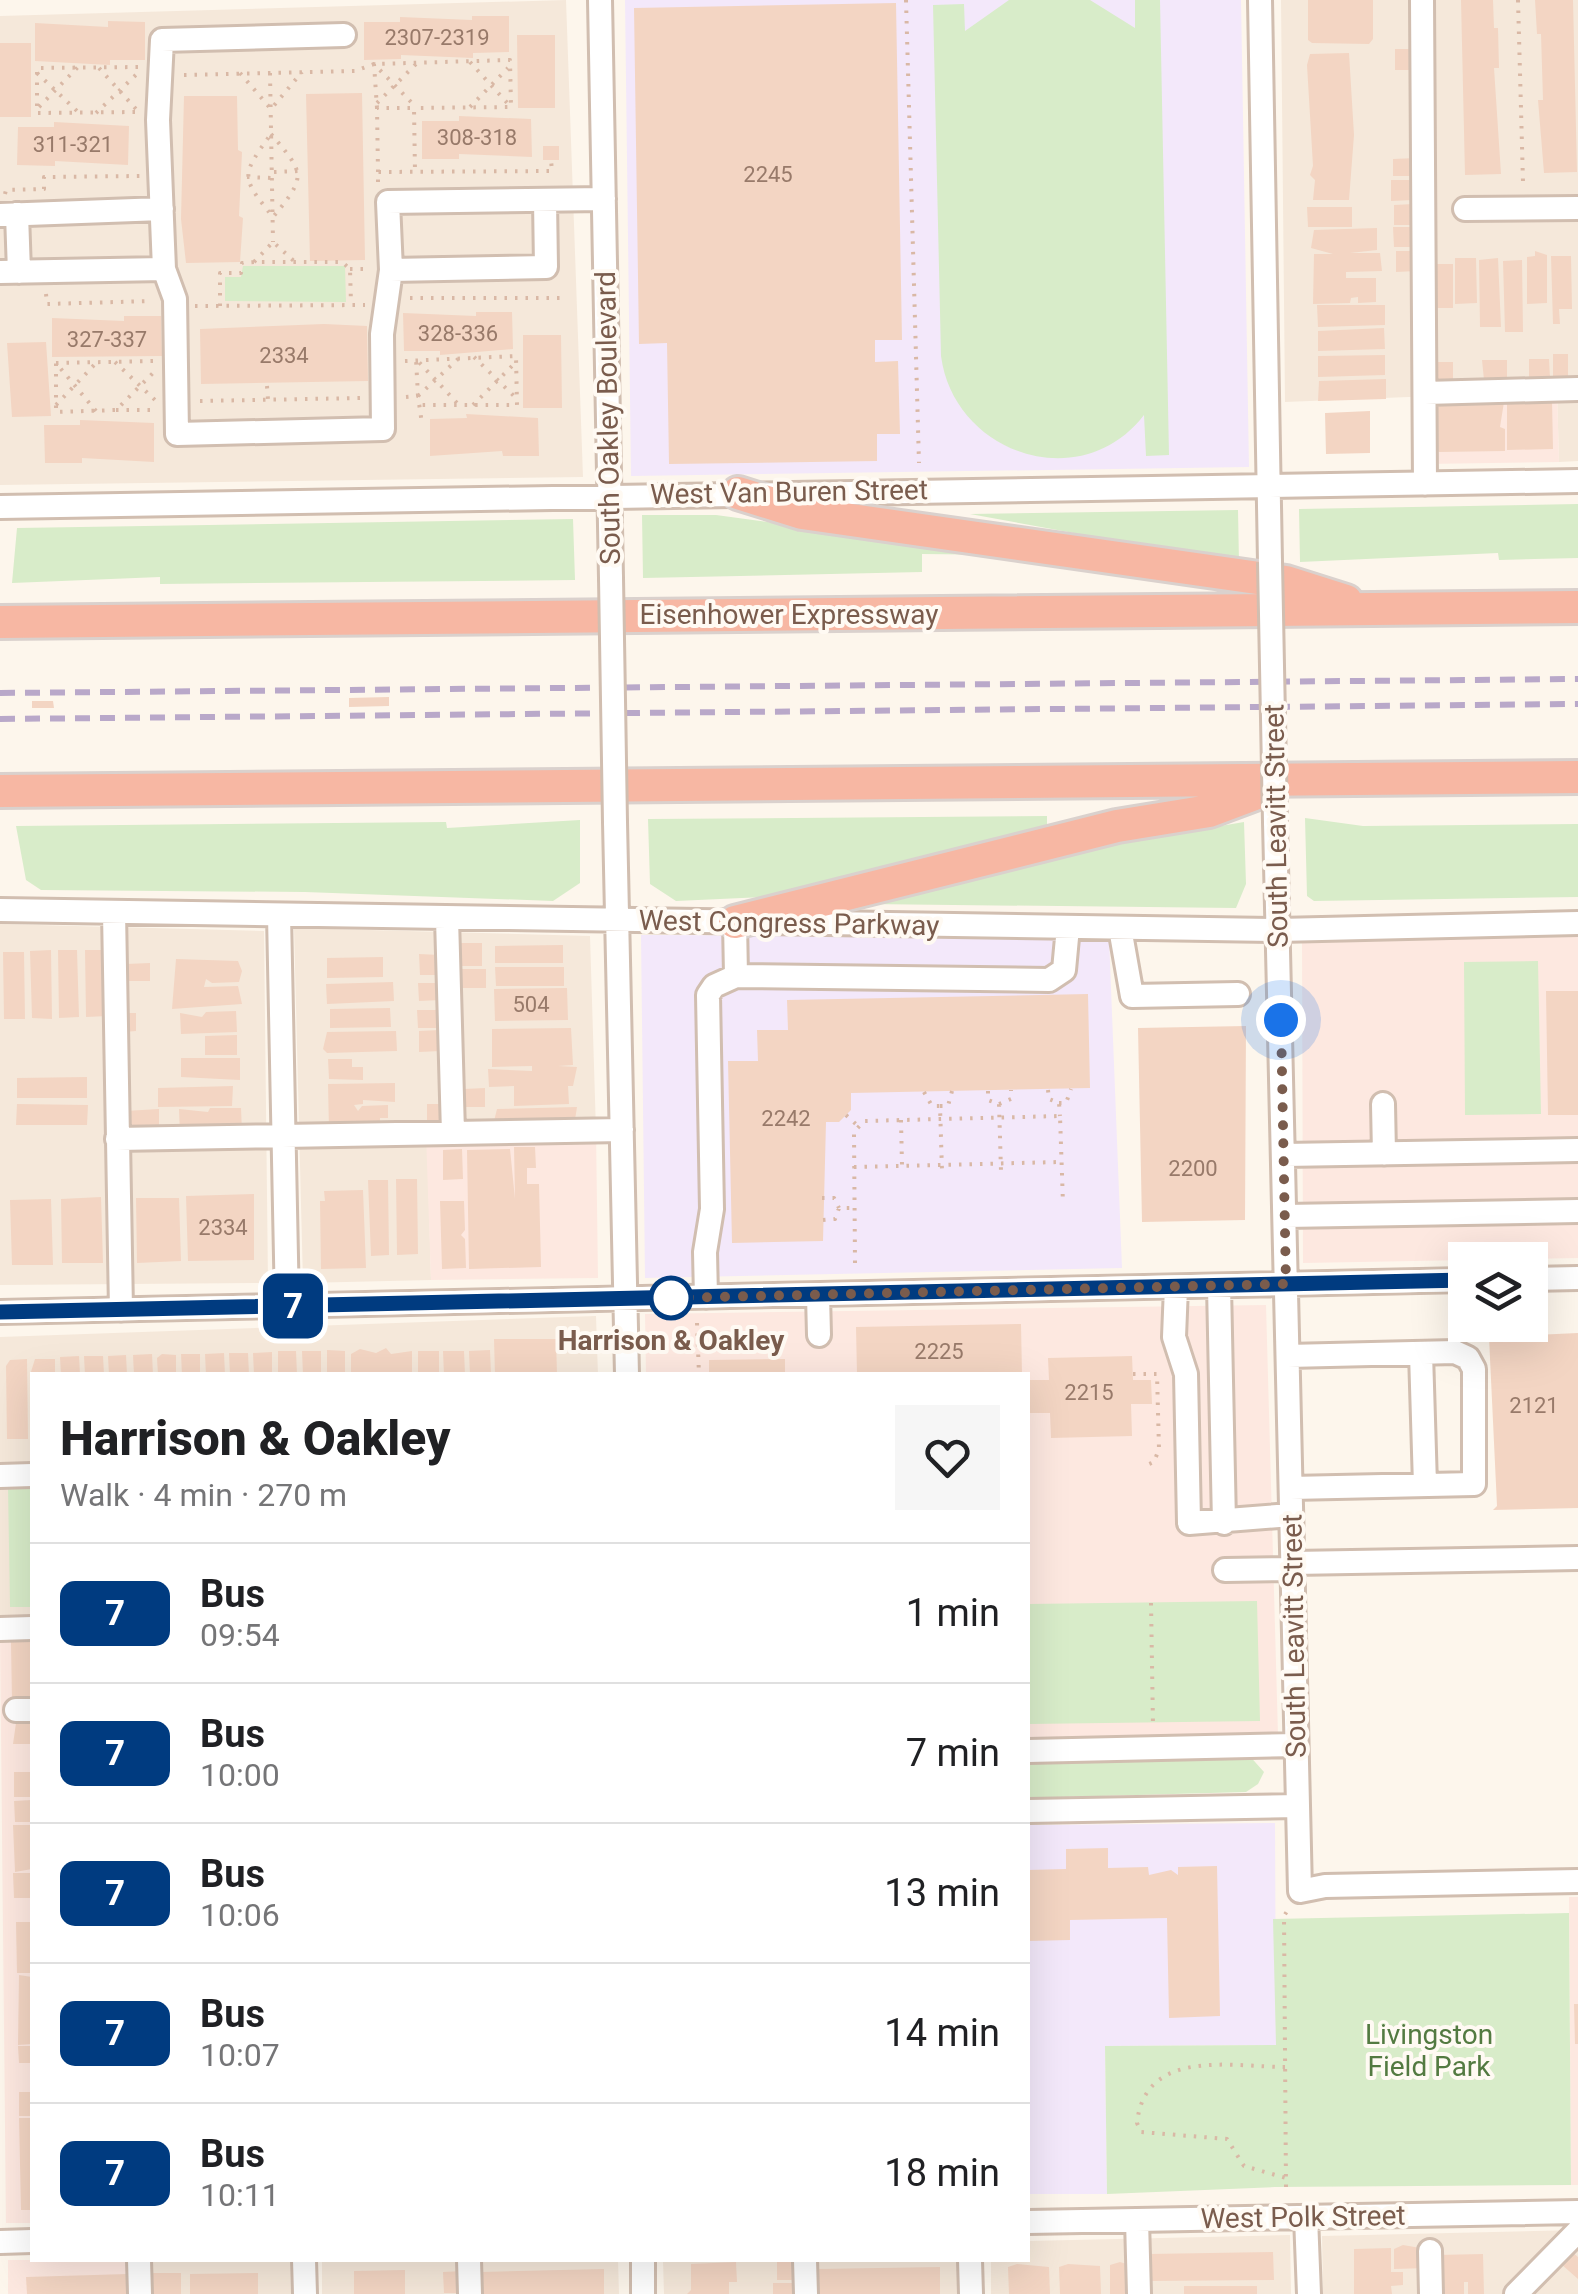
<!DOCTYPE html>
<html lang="en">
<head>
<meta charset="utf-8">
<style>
  :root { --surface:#fff; --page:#f6f6f6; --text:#202124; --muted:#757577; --line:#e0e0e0 }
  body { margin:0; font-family:Roboto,sans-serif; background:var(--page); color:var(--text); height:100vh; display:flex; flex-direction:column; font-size:38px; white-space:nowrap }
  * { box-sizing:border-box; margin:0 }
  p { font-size:32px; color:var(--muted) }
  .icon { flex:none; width:55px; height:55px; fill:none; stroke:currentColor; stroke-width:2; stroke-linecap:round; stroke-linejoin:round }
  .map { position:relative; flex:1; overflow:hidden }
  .side { position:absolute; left:30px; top:1372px; width:1000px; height:890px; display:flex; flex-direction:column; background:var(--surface); border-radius:0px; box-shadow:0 10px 40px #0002 }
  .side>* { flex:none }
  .badge { padding:0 20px; border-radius:15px; font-size:35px; line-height:65px }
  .tools { position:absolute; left:1448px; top:1242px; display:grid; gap:20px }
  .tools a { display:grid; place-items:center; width:100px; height:100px; border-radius:0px; background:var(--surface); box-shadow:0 10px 40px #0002; font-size:50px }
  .you { position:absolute; width:50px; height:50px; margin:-25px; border:8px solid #fff; border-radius:50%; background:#1a73e8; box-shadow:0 0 0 15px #1a73e833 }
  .map>.badge { position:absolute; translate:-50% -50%; box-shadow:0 0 0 5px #fff }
  .round { display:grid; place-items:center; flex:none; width:105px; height:105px; border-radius:0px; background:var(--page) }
  .head { display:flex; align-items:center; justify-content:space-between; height:170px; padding:0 30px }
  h1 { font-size:48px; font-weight:800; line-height:75px }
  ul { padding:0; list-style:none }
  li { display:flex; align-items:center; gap:30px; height:140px; padding:0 30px; border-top:2px solid var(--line) }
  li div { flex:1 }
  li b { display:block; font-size:38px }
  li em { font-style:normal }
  li .badge { min-width:110px; font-weight:700; text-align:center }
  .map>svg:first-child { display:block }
</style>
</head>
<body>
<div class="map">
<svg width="1578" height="2294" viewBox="0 0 1578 2294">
  <rect width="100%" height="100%" fill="#fdf6ec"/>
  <path fill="#f5e8da" d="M566 0 583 477 0 485V16Z
    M1281 0H1578V461L1559 462 1557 391 1285 402Z
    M0 924 264 931 268 1283 0 1285Z
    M294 928 590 936 596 1131 427 1134 431 1280 303 1283Z
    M596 1316 598 1375H32V1615L0 1616V1337Z
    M1578 2230V2294H1323L1322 2236Z
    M1290 2235 1291 2294H991V2260H1028V2241Z
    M139 2260H290L291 2294H140Z
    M322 2260H618L619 2294H322Z
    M663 2260H957V2294H664Z"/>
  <path fill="#fde8e0" d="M1557 390 1559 462 1425 464V393Z
    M1578 933V1258L1303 1263 1302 938Z
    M596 1131 598 1278 431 1280 426 1134Z
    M1266 1305 1278 1735 1028 1740V1375H646L645 1314Z
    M0 1635H32V2223H6Z
    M1569 1897H1578V2185H1571Z
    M8 2260H139L140 2294H8Z"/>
  <path fill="#f3e8fa" d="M625 0H1241L1249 467 631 476Z
    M641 935 1109 937 1122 1268 645 1278Z
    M1275 1823 1276 2045 1105 2046 1107 2194H1028V1825Z"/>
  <path fill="#d8ecc9" d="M1009 0H1090L1135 28V0H1160L1169 455 1146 456 1144 415C1081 497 954 454 941 356L933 5 964 4 965 31Z
    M243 266H345L346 302 225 301V277H241Z
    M1578 504V558L1499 560 1498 553 1300 562 1299 509Z
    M1238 510 1239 563 970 514Z
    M642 515H716L1013 555 922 554V572L643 578Z
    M573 519 575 580 160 584V577L12 583 17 528Z
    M1047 816V830L764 897 676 901 650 884 648 819Z
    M1305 818 1363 826 1578 824V897L1314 901 1307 896Z
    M580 820V883L553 901 305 892 41 890 26 880 16 826 446 822 447 828Z
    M1244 822 1246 884 1236 908 867 904 1124 834 1126 842Z
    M1538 961 1541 1114 1465 1115 1464 962Z
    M32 1484V1607H10L8 1485Z
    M1257 1601 1260 1721 1028 1724V1604Z
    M1247 1753 1264 1772 1258 1784 1246 1792 1028 1798V1759Z
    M1569 1913 1571 2185 1275 2187 1107 2194 1105 2046 1276 2045 1273 1919Z"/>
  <path fill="#f3d5c3" d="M1308 0H1373V39L1369 44 1312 43 1308 40Z
    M1461 0H1493L1494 28H1498L1499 68H1494L1501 174 1465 175Z
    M1535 0H1573L1577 172 1544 173 1538 100H1543L1541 34H1537Z
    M896 3 902 340H875V362L898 361 900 434H877V461L669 464 667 343 639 344 634 8Z
    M472 16H509V52L473 53V58L401 55V59L364 60V22H400V17L472 20Z
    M108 21 145 22V60H110V65L35 61V23L108 27Z
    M517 35H555V108H518Z
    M0 43H31V117H0Z
    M1395 49H1415V70H1395Z
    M1349 53 1354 135 1349 200H1313L1315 180 1310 175 1313 166 1307 65 1310 54Z
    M362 93 365 260 310 261 306 94Z
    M184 96H237L238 150 242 152 239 216 243 218 240 262 186 263 181 219Z
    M459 116 531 119 532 157 459 154V159H422V121H459Z
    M54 122 129 126 128 165 55 161V166L17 165 18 127H54Z
    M543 146H559V160H543Z
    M1416 158 1415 176H1393V159Z
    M1391 180H1413V200L1391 201Z
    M1414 204V225H1394V205Z
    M1307 207H1352V227H1308Z
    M1393 227H1413L1414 247H1394Z
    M1377 228V250L1350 253H1380L1382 271 1346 272V278H1339H1376V302L1358 303V297L1351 298 1350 303 1313 304 1314 254H1333L1311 248 1314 230Z
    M1396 251H1416V271L1396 272Z
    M1535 251 1547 255V303L1527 304V257L1535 256Z
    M1551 256H1571L1572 309H1559L1560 324H1553Z
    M1455 258H1476L1477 303 1455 304Z
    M1498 258 1501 327H1480L1479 260Z
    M1522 260 1523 332H1505L1503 261Z
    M1434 264H1453V308H1434Z
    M1317 305H1385V325L1318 327Z
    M476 312H512L513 349 440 355V351H404L403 313 476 316Z
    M124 316H161L162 356 52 357V318L124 321Z
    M324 324 367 326 368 381 201 384 200 329Z
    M1384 328 1385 349 1318 351V331Z
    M523 335H561L562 408H523Z
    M46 342 51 416 12 417 7 343Z
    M1553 354H1568V379H1553Z
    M1385 355V375L1318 377V356Z
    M1529 359H1549L1550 378H1529Z
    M1482 360H1507V380H1484Z
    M1433 362H1453V381H1434Z
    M1386 379V399L1318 401 1319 381Z
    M1552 400 1553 449 1507 450V401Z
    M1504 402 1500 427 1505 429V451L1439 452 1434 448 1437 403Z
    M1370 411V453L1326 454 1325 413Z
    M466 414 538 418 539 456H503L502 451 430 456V419L467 418Z
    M80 420 154 423V462L82 458V463H45L44 425H80Z
    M389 697V706L349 707V698Z
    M32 701H53L54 708H32Z
    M460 943H482V966H460Z
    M563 945V963H495V946Z
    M51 950 52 1019 32 1018 30 951Z
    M58 950H77L79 1017 59 1018Z
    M85 950H105L108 1016 86 1017Z
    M3 952H24L25 1019H4Z
    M419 954 440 955V975H420Z
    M383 957V977L327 978V958Z
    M176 959 238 961 242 971 239 982 212 983 206 979 204 987 238 986 242 1004 172 1009Z
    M150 963V981H127L126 964Z
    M495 967H564V986H496Z
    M460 969H486V988H460Z
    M393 982 394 1001 327 1004 326 984Z
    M418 983H440V1000L419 1001Z
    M567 988 568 1020 495 1021 494 989Z
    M1546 991H1578V1115H1548Z
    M1088 994 1090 1088 851 1093V1110L839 1122H826L823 1241 732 1243 728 1061H758L757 1030H788L787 1000Z
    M390 1008 391 1027 330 1028V1009Z
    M417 1010H439V1028H418Z
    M236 1011 237 1032 181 1034 180 1013 202 1017 206 1012Z
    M123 1013H136V1031L124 1032Z
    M1246 1026 1245 1220 1142 1222 1138 1028Z
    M571 1028 573 1065 558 1066 577 1067 573 1086H568L569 1104 514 1106V1086L489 1087 488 1069 532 1071V1066L492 1067V1029Z
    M440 1030 441 1051 419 1052V1031Z
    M396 1031 397 1051 327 1053 323 1049 327 1032Z
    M237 1035V1055H205V1036Z
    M181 1058H240V1080L181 1077Z
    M328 1059H352V1067H363V1080L329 1079Z
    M87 1077V1098H17V1078Z
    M395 1083V1102L363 1100V1104L354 1105 358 1111 362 1106 388 1105V1118H380V1129L329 1130 328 1084Z
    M233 1086 232 1106 158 1107V1088Z
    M485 1088V1107H464V1089Z
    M17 1104 88 1105 87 1125H16Z
    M427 1104H443V1124H427Z
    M577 1107 574 1126 493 1125 497 1109Z
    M210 1108H241L242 1132 180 1134 179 1109 208 1112Z
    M159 1109V1132H126L125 1111Z
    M514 1147H535L536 1168H527V1184H539L541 1267 469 1269 467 1150 510 1149 515 1199Z
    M462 1149 463 1179 443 1180V1150Z
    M396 1179H417L418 1254 397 1255Z
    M368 1180H388L389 1255 371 1256Z
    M363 1190 366 1268 321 1269 320 1201H325L324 1191Z
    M254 1194V1260L188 1261 186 1196Z
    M101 1197 103 1263H62L61 1199Z
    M136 1198H179L181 1261 137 1263Z
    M51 1199 53 1265H12L10 1200Z
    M440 1201H464L465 1230 461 1235 465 1239 466 1268 442 1269Z
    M1021 1324 1022 1375H857L856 1327Z
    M1578 1333V1508L1493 1510 1497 1506 1489 1337Z
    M494 1339H556L557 1375H495Z
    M386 1348 391 1354 412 1351V1375H351V1354L360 1349 376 1353Z
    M327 1350 345 1351V1375H327Z
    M490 1350 491 1375H470L469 1351Z
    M278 1351H296L297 1375H278Z
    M302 1351H321V1375H303Z
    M418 1351H439V1375H418Z
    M443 1351H464L465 1375H444Z
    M272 1352V1375H254L253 1353Z
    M224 1353 225 1375H206L205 1354Z
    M229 1353H248L249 1375H230Z
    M152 1354 153 1375H134L133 1355Z
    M162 1354 176 1355V1375H158L157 1358Z
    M181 1354H200V1375H182Z
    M126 1355 127 1375H109L108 1356Z
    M79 1356 80 1375H61L60 1357Z
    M84 1356H103L104 1375H85Z
    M1132 1356 1133 1380H1151L1152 1404H1131L1132 1436 1051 1438 1050 1413H1028V1380H1049L1048 1358Z
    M27 1359 28 1439H7L6 1366 10 1360Z
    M35 1359H55V1375H30Z
    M785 1359V1375H709V1360Z
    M11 1642H32V1701L12 1702Z
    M32 1722V1744H13L16 1723Z
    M14 1772H32V1797H14Z
    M32 1800V1822H15L14 1801Z
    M13 1825H32V1869L15 1872Z
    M1108 1848V1868L1148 1867 1149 1875 1171 1870 1178 1875V1867L1217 1866 1220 2016 1169 2018 1167 1918 1070 1920V1940L1028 1941V1870L1066 1869V1849Z
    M13 1873H32V1898H14Z
    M16 1922H32V1973H17Z
    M19 1975 32 1977V2044L18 2045Z
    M1574 2004H1578V2044H1575Z
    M18 2046H32V2063H19Z
    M19 2092H32V2116H19Z
    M19 2118H32V2210H21Z
    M1403 2245 1426 2249 1427 2268 1394 2269V2249Z
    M1391 2248V2272H1403V2285L1391 2286 1392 2294H1354V2249Z
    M1273 2252 1274 2280 1149 2281 1148 2254Z
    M1572 2252 1578 2257V2279L1561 2264Z
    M1483 2254 1484 2294H1468V2282H1464V2294H1437V2255Z
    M736 2262 737 2282H729V2294H687L691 2290V2264Z
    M777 2262H797V2280H777Z
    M1120 2262 1130 2265 1131 2294H1110V2265Z
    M1017 2264 1049 2267 1050 2294H1009L1008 2267Z
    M1068 2264 1100 2266 1101 2294H1060L1059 2267Z
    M940 2267V2294H817V2269Z
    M604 2269V2294H483L482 2272Z
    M405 2270V2294H354V2271Z
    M463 2271 464 2293H444L443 2272Z
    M150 2273H181V2294H150Z
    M258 2273V2294H190V2274Z
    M128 2274V2294H27L26 2277Z
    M773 2283H795L796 2294H773Z
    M1184 2286H1257V2294H1184Z"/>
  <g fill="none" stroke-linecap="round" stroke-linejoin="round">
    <g stroke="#d1beb0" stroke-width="28">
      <path id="minor" d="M600 0 611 578
        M1260 0 1270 562
        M1422 0 1425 484
        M344 35 162 40 158 120 164 269 175 299 177 434 383 429 382 334 391 270 388 202 604 199
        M1465 209 1578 208
        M17 214 19 272
        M0 215 162 209
        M391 270 546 267 545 200
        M0 272 164 269
        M1425 393 1578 389
        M0 507 1578 481
        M615 822 627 1375
        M1275 822 1300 1891 1325 1886 1578 1881
        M0 910 1279 930 1578 923
        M114 912 121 1310
        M279 915 287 1306
        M447 918 453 1133
        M735 922 736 976 1049 980 1064 970 1068 927
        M1120 928 1132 996 1238 994
        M1383 1104 1384 1154
        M117 1139 622 1130
        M1284 1155 1578 1150
        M1285 1216 1578 1211
        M1530 1279 1578 1278
        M1219 1286 1224 1523
        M1176 1287 1174 1337 1186 1374 1189 1523 1291 1515
        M818 1295 819 1335
        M706 1297 705 1252 712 1209 708 995 714 986 736 976
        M0 1312 1465 1280
        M1421 1353 1425 1485
        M1288 1356 1455 1352 1468 1358 1474 1369V1484L1291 1488
        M0 1476 32 1475
        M1293 1563 1578 1558
        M1225 1570 1293 1569
        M0 1629 32 1628
        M16 1710H32
        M1028 1751 1296 1745
        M1028 1811 1298 1806
        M1306 2217 1309 2294
        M1137 2220 1139 2294
        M1028 2222 1578 2212
        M0 2242 32 2241
        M1430 2251 1431 2294
        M139 2260 140 2294
        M304 2260 305 2294
        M469 2260 470 2294
        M643 2260V2294
        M805 2260 806 2294
        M970 2260 971 2294
        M1516 2294 1578 2231"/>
    </g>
    <g stroke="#dad1cd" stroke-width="38">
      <path id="highway" d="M738 493 802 513 1286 582 1346 601
        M0 622 1578 607
        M0 791 1578 777
        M735 922 1117 826 1209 811 1273 787"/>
    </g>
    <path stroke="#d9b8a5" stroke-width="4" stroke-dasharray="2.5 8" stroke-linecap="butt" d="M906 0 919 463
      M1518 0 1523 182
      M470 62 511 107
      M99 68 136 109
      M37 73 77 111
      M240 73 271 109 302 72
      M270 73 273 242
      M184 75 355 71 374 64 510 60 511 107 414 108
      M377 103 416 64
      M39 107 78 67
      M470 107 508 68
      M377 108 374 64 416 107
      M135 112 37 113V68L138 67
      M96 113 139 72
      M271 134C305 174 307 176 273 217 240 176 241 176 271 134Z
      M274 172 299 171
      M378 172 377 108H414L415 172
      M247 177 272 178
      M378 182V172L552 171 551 160
      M5 194 6 190 44 189V177L140 176
      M254 262 273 242 294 261
      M350 269H367
      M46 294 47 304 152 301
      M410 298H560
      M195 306 365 305
      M220 306V273H241L242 263 254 262H342L350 269 351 304
      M474 357 517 399
      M405 361 516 356 517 405H422
      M115 362 155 400
      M56 363 156 361
      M267 386 268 400
      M418 396 416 359 458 404
      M418 396 458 359
      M406 397 418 396 422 424
      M200 401 360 398
      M56 405 97 362
      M473 405 516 362
      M116 410H156
      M96 411 56 363V412L116 410 154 372
      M1048 1090 1049 1099 1059 1103 1060 1116
      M988 1091V1100L999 1104 1001 1171
      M924 1092 932 1106H940L942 1171
      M1059 1103H1066L1071 1089
      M999 1104 1011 1099V1090
      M940 1106H948L952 1091
      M846 1115 859 1127
      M901 1120 902 1165
      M854 1167 1060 1162
      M822 1198H834L839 1208
      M823 1220 835 1219 839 1208H855
      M855 1263 854 1132 864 1121 1060 1116 1063 1204
      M697 1323 699 1375
      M1133 1374H1157L1159 1449 1154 1462 1142 1467
      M1151 1603 1153 1725
      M1285 2067C1233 2067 1145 2047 1137 2123L1141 2132 1227 2139 1244 2166 1286 2178
      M1286 2187 1284 1916 1289 1908"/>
    <use href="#minor" stroke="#fff" stroke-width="22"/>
    <use href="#highway" stroke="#f7b7a3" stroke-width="32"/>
    <path stroke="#b9a8c9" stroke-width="6" stroke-dasharray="15 10" stroke-linecap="butt" d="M0 693 1578 679
      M0 719 1578 704"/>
    <g stroke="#d1beb0" stroke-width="28" stroke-linecap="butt">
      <path id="minor-bridge" d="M1270 562 1275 822
        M611 578 615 822"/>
    </g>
    <use href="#minor-bridge" stroke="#fff" stroke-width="22"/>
  </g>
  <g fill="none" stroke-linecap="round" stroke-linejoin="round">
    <g stroke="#fff" stroke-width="22">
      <path id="line" d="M0 1312 1465 1280"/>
    </g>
    <use href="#line" stroke="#003b80" stroke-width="15"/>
    <path stroke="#7a5c4d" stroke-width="10" stroke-dasharray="0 18" d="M671 1298 1286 1284 1281 1020"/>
  </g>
  <circle fill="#fff" stroke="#003b80" stroke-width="5" cx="671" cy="1298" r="20"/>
  <g text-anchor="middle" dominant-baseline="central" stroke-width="8" stroke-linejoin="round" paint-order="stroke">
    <g font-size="22" fill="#987a6a">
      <text x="437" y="37">2307-2319</text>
      <text x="477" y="137">308-318</text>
      <text x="73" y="144">311-321</text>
      <text x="768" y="174">2245</text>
      <text x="458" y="333">328-336</text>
      <text x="107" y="339">327-337</text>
      <text x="284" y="355">2334</text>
      <text x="531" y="1004">504</text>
      <text x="786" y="1118">2242</text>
      <text x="1193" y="1168">2200</text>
      <text x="223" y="1227">2334</text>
      <text x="939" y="1351">2225</text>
      <text x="1089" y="1392">2215</text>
      <text x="1534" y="1405">2121</text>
    </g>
    <g font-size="28" fill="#7a5c4d" stroke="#fffaf3">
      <text transform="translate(608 418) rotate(-91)">South Oakley Boulevard</text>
      <text transform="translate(789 492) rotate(-1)">West Van Buren Street</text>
      <text x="789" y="614">Eisenhower Expressway</text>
      <text transform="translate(1276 826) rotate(-91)">South Leavitt Street</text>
      <text transform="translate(789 923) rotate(1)">West Congress Parkway</text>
      <text transform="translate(1294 1636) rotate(-91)">South Leavitt Street</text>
      <text transform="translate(1303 2217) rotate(-1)">West Polk Street</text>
    </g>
    <g font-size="28" font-weight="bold" fill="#7a5c4d" stroke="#fffaf3">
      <text x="671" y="1340">Harrison &amp; Oakley</text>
    </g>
    <g font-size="28" fill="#537a41" stroke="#fffaf3">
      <text x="1429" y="2034">Livingston<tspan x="1429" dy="32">Field Park</tspan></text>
    </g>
  </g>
</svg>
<div class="tools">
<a><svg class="icon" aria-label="layers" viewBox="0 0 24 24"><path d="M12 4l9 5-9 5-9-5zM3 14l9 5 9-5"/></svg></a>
</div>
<div class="you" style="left:1281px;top:1020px"></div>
<b class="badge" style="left:293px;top:1306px;background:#003b80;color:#fff">7</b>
<section class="side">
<div class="head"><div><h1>Harrison &amp; Oakley</h1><p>Walk · 4 min · 270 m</p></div><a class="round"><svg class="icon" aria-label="heart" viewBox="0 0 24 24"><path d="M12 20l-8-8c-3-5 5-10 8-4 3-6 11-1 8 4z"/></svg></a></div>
<ul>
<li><span class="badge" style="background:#003b80;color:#fff">7</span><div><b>Bus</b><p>09:54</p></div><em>1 min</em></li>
<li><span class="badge" style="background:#003b80;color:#fff">7</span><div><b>Bus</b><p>10:00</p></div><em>7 min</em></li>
<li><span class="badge" style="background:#003b80;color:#fff">7</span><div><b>Bus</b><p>10:06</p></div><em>13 min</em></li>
<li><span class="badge" style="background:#003b80;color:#fff">7</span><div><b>Bus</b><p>10:07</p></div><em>14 min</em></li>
<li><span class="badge" style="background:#003b80;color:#fff">7</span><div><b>Bus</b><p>10:11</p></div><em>18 min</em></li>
</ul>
</section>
</div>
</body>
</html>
